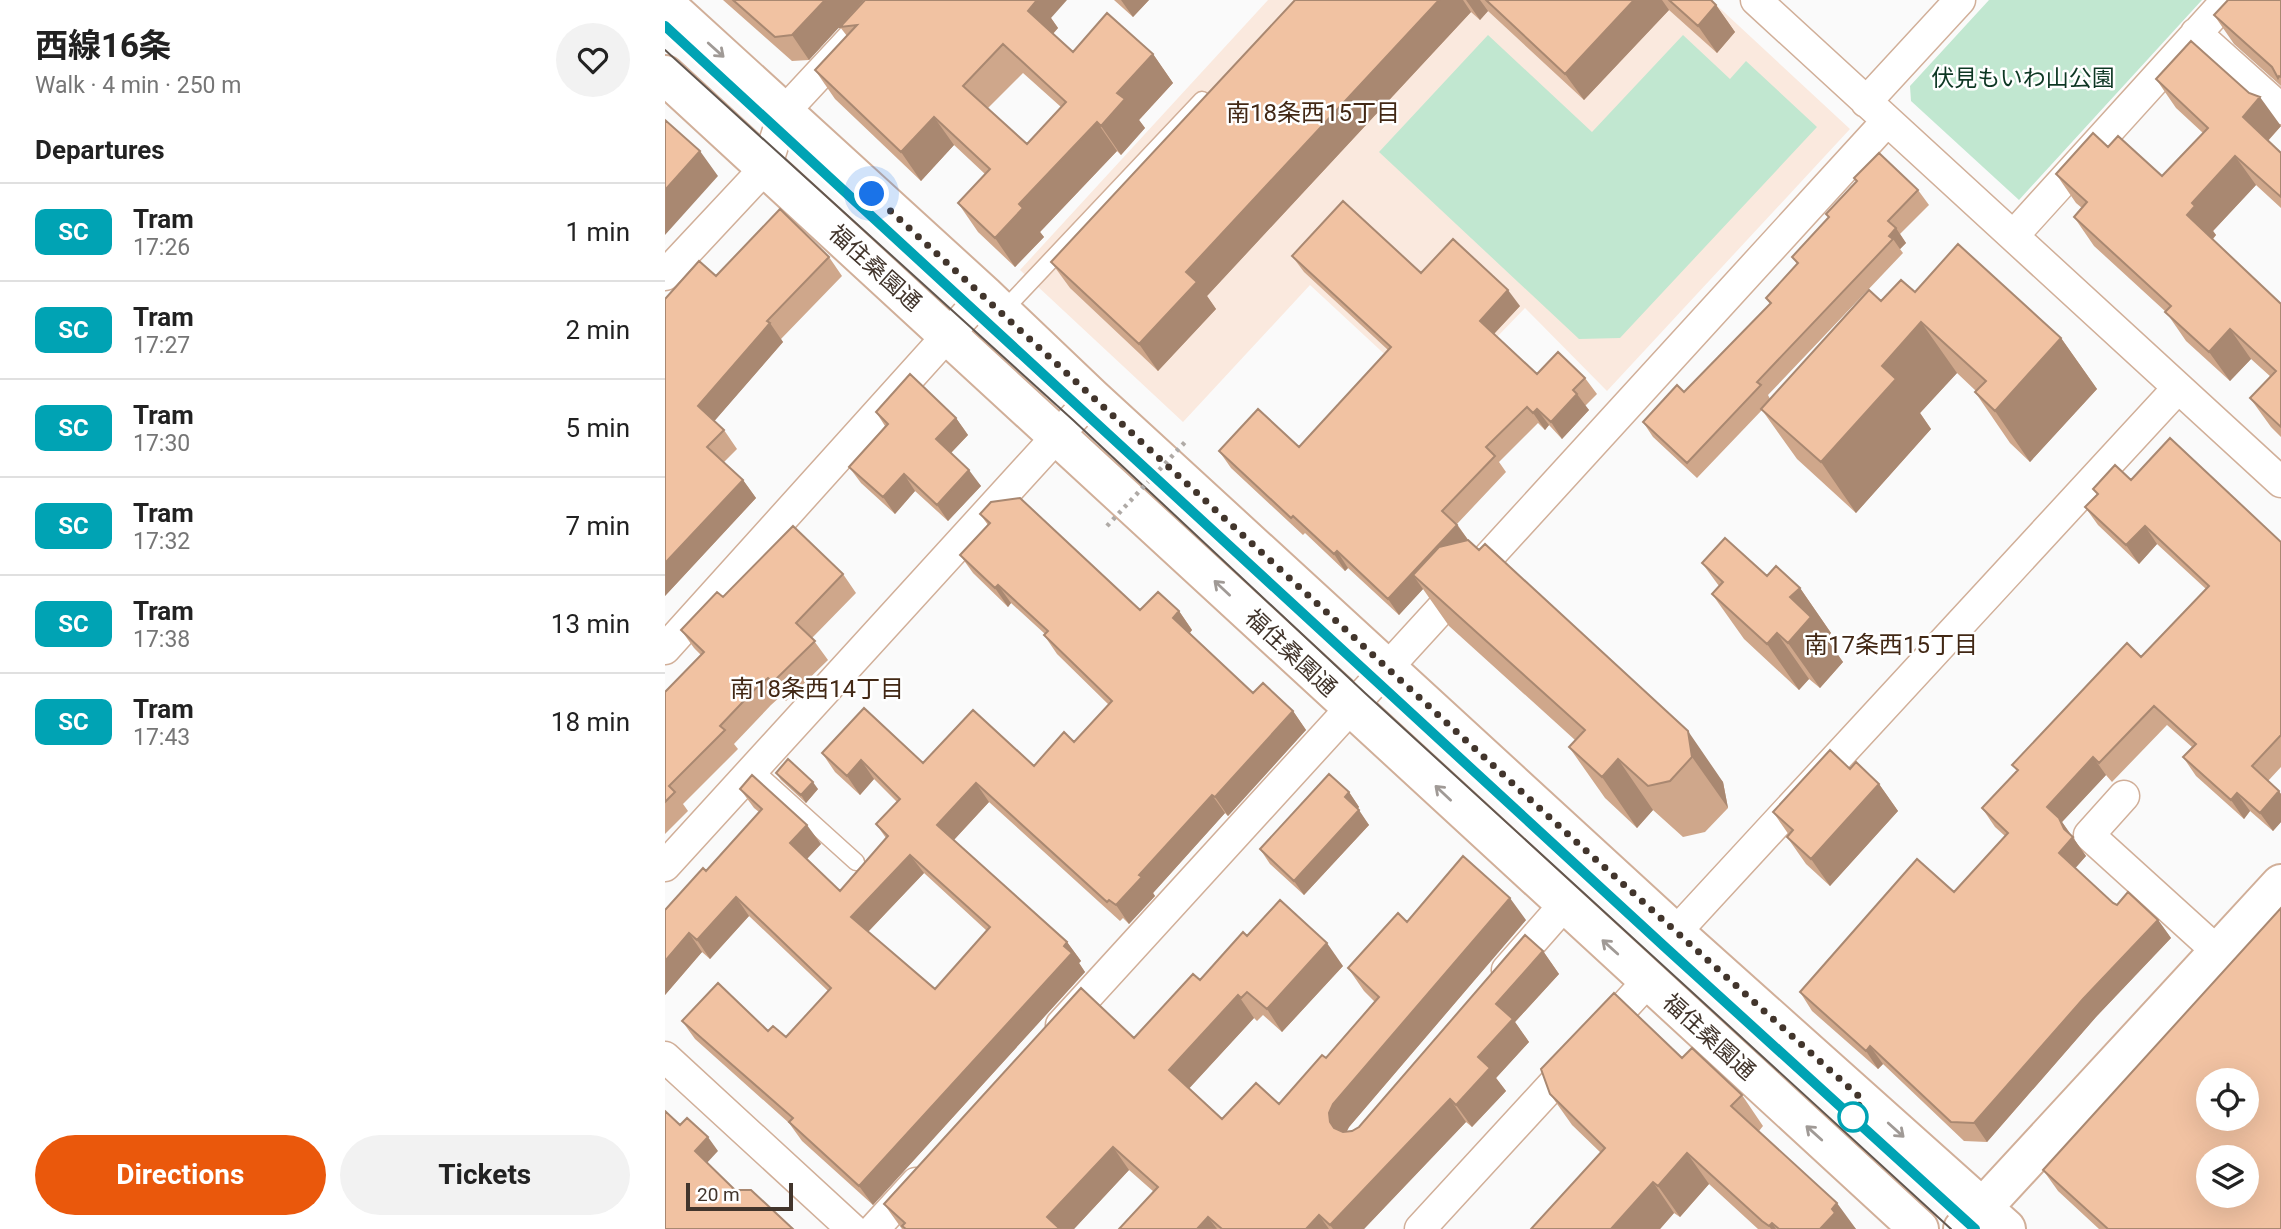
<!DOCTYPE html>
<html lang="en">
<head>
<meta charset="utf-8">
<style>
  :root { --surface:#fff; --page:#f2f2f2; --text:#222; --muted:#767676; --line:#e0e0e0; --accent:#ea580c }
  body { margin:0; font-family:Roboto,"Noto Sans JP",sans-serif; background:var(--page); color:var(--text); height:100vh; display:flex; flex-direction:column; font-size:26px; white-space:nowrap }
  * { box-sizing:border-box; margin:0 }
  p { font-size:23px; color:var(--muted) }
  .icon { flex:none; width:38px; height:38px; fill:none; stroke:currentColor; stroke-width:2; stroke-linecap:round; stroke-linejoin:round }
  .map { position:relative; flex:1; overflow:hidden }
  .sheet { display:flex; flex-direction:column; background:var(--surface); width:665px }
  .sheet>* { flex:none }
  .badge { padding:0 14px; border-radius:10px; font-size:24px; line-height:46px }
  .tools { position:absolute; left:1531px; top:1068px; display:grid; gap:14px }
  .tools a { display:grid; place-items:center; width:63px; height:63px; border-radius:50%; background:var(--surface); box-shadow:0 7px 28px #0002; font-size:35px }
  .scale { position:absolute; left:21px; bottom:18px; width:107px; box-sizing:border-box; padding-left:7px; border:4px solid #42352c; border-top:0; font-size:19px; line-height:24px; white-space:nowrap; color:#42352c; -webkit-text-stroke:5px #fff; paint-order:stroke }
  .you { position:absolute; width:35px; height:35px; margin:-18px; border:5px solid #fff; border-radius:50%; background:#1a73e8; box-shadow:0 0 0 10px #1a73e833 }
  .map>.badge { position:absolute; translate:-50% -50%; box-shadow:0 0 0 4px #fff }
  h2 { padding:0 35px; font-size:26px; line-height:63px }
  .round { display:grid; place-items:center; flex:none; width:74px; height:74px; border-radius:37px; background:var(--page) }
  .head { display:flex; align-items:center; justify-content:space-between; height:119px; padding:0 35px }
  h1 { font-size:33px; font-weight:700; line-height:52px }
  .action { display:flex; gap:14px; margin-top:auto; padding:14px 35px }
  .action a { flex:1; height:80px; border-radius:42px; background:var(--accent); color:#fff; font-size:28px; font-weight:700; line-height:80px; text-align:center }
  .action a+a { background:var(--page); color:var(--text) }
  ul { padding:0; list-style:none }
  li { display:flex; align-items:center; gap:21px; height:98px; padding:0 35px; border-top:2px solid var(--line) }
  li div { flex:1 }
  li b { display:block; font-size:26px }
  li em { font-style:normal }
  li .badge { min-width:77px; font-weight:700; text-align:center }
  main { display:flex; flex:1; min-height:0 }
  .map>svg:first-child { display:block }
</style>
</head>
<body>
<main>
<section class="sheet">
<div class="head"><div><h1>西線16条</h1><p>Walk · 4 min · 250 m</p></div><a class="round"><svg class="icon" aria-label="heart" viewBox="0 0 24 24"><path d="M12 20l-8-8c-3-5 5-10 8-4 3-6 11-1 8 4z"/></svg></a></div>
<h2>Departures</h2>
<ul>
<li><span class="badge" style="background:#00a3b4;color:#fff">SC</span><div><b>Tram</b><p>17:26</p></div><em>1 min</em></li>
<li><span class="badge" style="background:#00a3b4;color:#fff">SC</span><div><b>Tram</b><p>17:27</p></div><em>2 min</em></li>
<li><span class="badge" style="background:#00a3b4;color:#fff">SC</span><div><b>Tram</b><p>17:30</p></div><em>5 min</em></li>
<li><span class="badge" style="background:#00a3b4;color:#fff">SC</span><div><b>Tram</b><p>17:32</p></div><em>7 min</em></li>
<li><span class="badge" style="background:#00a3b4;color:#fff">SC</span><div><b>Tram</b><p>17:38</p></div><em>13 min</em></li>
<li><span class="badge" style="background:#00a3b4;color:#fff">SC</span><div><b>Tram</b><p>17:43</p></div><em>18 min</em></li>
</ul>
<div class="action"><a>Directions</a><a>Tickets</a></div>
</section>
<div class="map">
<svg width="1616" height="1229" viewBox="0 0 1616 1229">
  <rect width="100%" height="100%" fill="#fafafa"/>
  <path fill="#fae9de" d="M603 0H1046L1185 129 942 391 860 308 770 401 645 285 518 422 355 270Z"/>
  <path fill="#c1e7d0" d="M1324 0H1537L1354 200 1246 101 1245 86Z
    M823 35 927 132 1018 35 1065 79 1081 61 1152 127 955 338 914 339 714 152Z"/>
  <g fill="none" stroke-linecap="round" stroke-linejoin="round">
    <g stroke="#d1af99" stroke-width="19">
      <path id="service" d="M337 312 537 100
        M88 769 191 862"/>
    </g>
    <g stroke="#d1af99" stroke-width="33">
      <path id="minor" d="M1091 0 1616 482
        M1531 33 1616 109
        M1201 102 1295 0
        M1348 236 1562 0
        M0 275 101 167 119 112 223 0
        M0 649 319 295
        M1459 796 1424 835 1553 952
        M0 866 427 398
        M1010 933 1513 388
        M842 970 899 905
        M396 1025 1222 121
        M0 1057 187 1229
        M209 1229 251 1183
        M755 1229 983 981"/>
    </g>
    <g stroke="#d1af99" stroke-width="42">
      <path id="tertiary" d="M0 4 319 295 427 398 1010 933 1341 1229
        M0 75 1254 1229
        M1298 1229 1616 884"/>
    </g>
    <use href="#service" stroke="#fff" stroke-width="16"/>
    <use href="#minor" stroke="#fff" stroke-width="30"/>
    <use href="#tertiary" stroke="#fff" stroke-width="38"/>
    <path stroke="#61564e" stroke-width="2" d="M0 26 1001 948 1310 1229
      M0 50 408 420 700 693 1286 1229"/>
    <path stroke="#afaaa6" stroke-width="4.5" stroke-dasharray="3.5 5" stroke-linecap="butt" d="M442 526 522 440"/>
  </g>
  <path fill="#cfa78b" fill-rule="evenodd" d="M58 0H199L144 60 127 61Z
    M200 0 386 18 393 28 388 34 408 52 488 54 508 83 474 120 480 128 456 155 452 151 375 232 379 237 350 267 313 232 293 203 320 174 289 145 256 181 170 99 150 70 182 36 175 27ZM358 73 396 107 362 144 323 108Z
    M449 0H484L468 17Z
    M630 0H1046L1051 5 1070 32 1052 53 1004 10 919 100 823 11 815 20 806 12 542 296 551 309 493 371 405 288 386 262Z
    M1616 0V86L1569 44 1549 15Z
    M1491 79 1616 126 1603 141 1616 153V208L1591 185 1548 231 1551 235 1548 239 1616 304V437L1606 427 1585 398 1606 377 1586 359 1565 381 1521 341 1501 312 1429 246 1409 217 1417 208 1411 203 1391 174 1443 147 1497 176 1538 133 1511 108Z
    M1189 178 1253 190 1264 205 1235 234 1241 243 1235 249 1238 253 1103 395 1105 399 1216 301 1250 292 1396 338 1432 389 1365 462 1345 443 1310 392 1311 391 1292 373 1255 413 1266 429 1191 513 1132 459 1097 410 1032 478 988 437 978 422 1019 392 1105 304 1101 298 1132 264 1127 257 1164 218 1161 214 1192 181Z
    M627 256 756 273 855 306 829 334 872 374 920 378 932 394 920 406 924 410 897 439 884 425 880 430 873 423 834 462 841 472 792 524 803 540 1058 782 1063 808 1040 832 1018 837 988 810 972 828 940 798 904 747 910 740 784 626 758 589 734 615 683 568 680 571 640 533 638 535 566 468 554 451 634 447 723 350 639 272Z
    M164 257 177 276 116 339 118 342 49 421 59 430 72 449 59 462 78 480 91 498 0 596 51 276Z
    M211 412 291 418 303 435 286 453 316 486 283 521 250 491 230 514 196 483 184 467 220 426Z
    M1466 480 1616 542V767L1603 781 1616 794V822L1608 831 1585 811 1579 819 1531 776 1518 757 1527 747 1502 725 1447 782 1441 775 1397 822 1421 856 1410 868 1448 903 1493 920 1506 938 1431 1017 1322 1142 1299 1141 1218 1064 1213 1069 1147 1011 1135 992 1289 892 1340 836 1330 827 1317 808 1352 771 1347 765 1476 657 1541 589 1492 544 1474 564 1433 525 1420 507 1432 494 1428 489Z
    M315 514 475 610 514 611 527 630 525 633 588 693 628 711 641 730 563 816 560 813 488 893 490 896 464 924 458 918 455 921 324 802 289 840 402 942 416 961 414 963 420 972 208 1205 137 1141 124 1123 30 1039 17 1021 103 1031 121 1037 163 991 84 916 45 959 37 952 0 995V910L41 871 94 812 89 808 75 789 156 844 142 859 175 891 221 838 211 824 232 802 209 779 195 795 170 772 157 753 258 763 369 766 409 742 444 705 392 654 379 635 380 634 346 603 343 607 308 573 295 555 323 525ZM259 873 322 931 270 989 203 932Z
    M1037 563 1102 576 1135 588 1166 633 1161 638 1178 662 1155 688 1144 679 1134 690 1079 639 1047 594 1054 586Z
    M178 574 191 593 147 638 163 660 121 701 116 696 106 705 69 744 73 749 18 804 23 811 0 834V692L36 655 29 648 16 630 58 597Z
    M1185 769 1214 784 1233 811 1165 886 1141 864 1122 837 1124 835 1108 812Z
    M111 773 153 789 141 803 116 780Z
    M684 792 694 807 692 809 704 825 639 895 605 864 595 849Z
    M861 920 684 1127 681 1132 687 1131 694 1127 878 951 894 974 850 1022 864 1042 831 1078 841 1091 807 1127 801 1122 699 1229H454L489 1192 464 1170 409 1229H237L219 1204 469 1038 535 980 582 936 678 966 617 1032 598 1015 592 1021 589 1018 524 1088 557 1119 614 1104 661 1058 710 1002 699 991 683 968 742 922Z
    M1017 1058 1077 1095 1098 1126 1094 1131 1191 1229H1093L1044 1184 1015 1217 1009 1213 995 1229H866L936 1153 907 1125 885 1094Z
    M1378 1170 1616 1229H1434L1393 1191Z"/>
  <path fill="#a98871" d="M160 0H199L144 60 127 35Z
    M371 0H402L386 18 393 28 383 39 363 11Z
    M456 0H484L468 17Z
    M774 0H798L806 12 542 296 551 309 493 371 474 344 521 272Z
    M801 0H815L823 11 815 20Z
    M969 0H997L1004 10 919 100 900 74Z
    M1051 5 1070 32 1052 53 1033 26Z
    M488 54 508 83 474 120 480 128 456 155 436 126 452 93Z
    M1595 97 1616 126 1598 146 1578 117Z
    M269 117 289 145 256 181 236 152Z
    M432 122 452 151 375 232 379 237 350 267 330 238 354 204Z
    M35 151 53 176 0 235V190Z
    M1570 156 1591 185 1548 231 1551 235 1543 244 1522 215 1527 203Z
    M1231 228 1241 243 1235 249 1228 239 1224 236Z
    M843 290 855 306 826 337 815 321Z
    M1256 322 1292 373 1255 413 1266 429 1191 513 1156 462 1217 366Z
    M105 323 118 342 46 425 33 406Z
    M1565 329 1586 359 1565 381 1544 352Z
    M1396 338 1432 389 1365 462 1330 411Z
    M912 394 924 410 897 439 886 422Z
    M872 409 884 425 880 430 868 413Z
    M291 418 303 435 283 456 271 439Z
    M304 470 316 486 283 521 272 505Z
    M239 474 250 491 230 514 218 497Z
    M78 480 91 498 0 596V563Z
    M792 525 804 541 748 575 758 589 734 615 723 599Z
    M1480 526 1492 544 1474 564 1461 545Z
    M672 551 683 568 680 571 669 554Z
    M333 585 346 603 343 607 330 588Z
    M1135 588 1166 633 1161 638 1178 662 1155 688 1123 643 1125 597Z
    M514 611 527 630 521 637 508 618Z
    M1112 633 1144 679 1134 690 1102 644Z
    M628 711 641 730 563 816 550 797Z
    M1023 731 1058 782 1063 808 1027 757Z
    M1428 757 1441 775 1397 822 1421 856 1407 872 1394 853 1399 829 1382 807Z
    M953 759 988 810 972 828 937 777Z
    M196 760 209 779 195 795 182 776Z
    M148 782 153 789 141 803 136 795Z
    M311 783 324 802 286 843 272 825Z
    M1214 784 1233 811 1165 886 1146 859Z
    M1614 791 1616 794V822L1608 831 1595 813Z
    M684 792 694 807 690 812 680 797Z
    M1572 793 1585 811 1579 819 1566 800Z
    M547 795 560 813 488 893 490 896 464 924 451 905 474 875Z
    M694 810 704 825 639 895 629 881Z
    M142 825 156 844 139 862 125 843Z
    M245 855 259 873 199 936 186 917Z
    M71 897 84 916 45 959 32 940Z
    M845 898 861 920 684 1127 680 1135 681 1144 665 1122 664 1113 668 1104Z
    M1493 920 1506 938 1431 1017 1322 1142 1309 1123 1418 999Z
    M24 933 37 952 0 995V961Z
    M402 942 416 961 414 963 420 972 208 1205 194 1186Z
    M662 943 678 966 617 1032 602 1009Z
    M878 951 894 974 850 1022 864 1042 831 1078 841 1091 807 1127 791 1105 831 1004Z
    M573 995 589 1018 520 1093 504 1070Z
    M1205 1046 1218 1064 1213 1069 1201 1051Z
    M785 1099 801 1122 699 1229H668L665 1225Z
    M43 1137 53 1151 40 1165 30 1151Z
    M448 1147 464 1170 409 1229H391L382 1217Z
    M1022 1153 1044 1184 1015 1217 993 1186Z
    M988 1182 1009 1213 995 1229H946Z
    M1172 1203 1191 1229H1155L1167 1209Z
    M654 1215 664 1229H641Z
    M543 1217 552 1229H532Z
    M1107 1223 1111 1229H1106L1104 1226Z"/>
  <path fill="#f1c2a2" stroke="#a98871" stroke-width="2" fill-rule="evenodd" d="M68 0H160L127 35 110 37Z
    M200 0H372L363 11 408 52 442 13 488 54 452 93 460 99 436 126 432 122 354 204 358 208 330 238 293 203 325 169 269 117 236 152 150 70 192 25 175 27ZM338 44 401 102 362 144 298 86Z
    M630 0H774L521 272 532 282 474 344 386 262Z
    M821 0H969L900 74Z
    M1004 0H1046L1051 5 1033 26Z
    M1563 0H1616V77L1614 76 1613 78 1607 67 1549 15Z
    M1526 41 1584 93 1595 97 1578 117 1616 153V197L1570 156 1527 203 1530 206 1522 215 1616 304V427L1585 398 1611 371 1565 329 1544 352 1500 312 1506 306 1409 217 1422 202 1391 174 1428 133 1443 147 1453 136 1497 176 1543 128 1491 79Z
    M0 120 35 151 0 190Z
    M1214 153 1253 190 1223 221 1231 228 1224 236 1228 239 1092 382 1096 385 1022 463 978 422 1012 385 1019 392 1106 303 1101 298 1133 263 1127 257 1164 217 1161 214 1192 181 1189 178Z
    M678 201 756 273 788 239 843 290 815 321 872 374 893 352 920 378 908 390 912 394 886 422 872 409 868 413 862 407 821 447 830 456 777 511 792 525 723 599 672 551 669 554 628 516 626 518 554 451 593 409 634 447 726 347 627 256Z
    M115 209 164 257 102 321 105 323 33 406 59 430 42 447 78 480 0 563V299L34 261 51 276Z
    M1293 244 1396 338 1330 411 1310 392 1321 381 1256 322 1217 366 1231 379 1156 462 1096 409 1204 290 1216 301 1236 280 1250 292Z
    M245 374 291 418 271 439 304 470 272 505 239 474 218 497 184 467 223 424 211 412Z
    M1505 438 1616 542V735L1587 766 1614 791 1595 813 1572 793 1566 800 1518 757 1531 744 1489 706 1434 763 1428 757 1382 807 1394 818 1399 829 1408 837 1394 853 1448 903 1452 905 1463 892 1493 920 1418 999 1309 1123 1286 1122 1205 1046 1201 1051 1135 992 1252 859 1289 892 1343 833 1317 808 1353 770 1347 765 1462 643 1476 657 1544 586 1480 526 1461 545 1420 507 1433 494 1428 489 1450 465 1466 480Z
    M355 498 475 610 493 592 514 611 508 618 588 693 598 683 628 711 550 797 547 795 474 875 477 877 451 905 444 900 442 902 311 783 272 825 402 942 399 946 407 953 194 1186 124 1122 128 1118 17 1021 53 983 103 1031 108 1026 121 1037 166 988 71 897 32 940 24 933 0 961V910L38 868 41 871 97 809 75 789 87 775 142 825 125 843 175 891 223 836 211 824 235 799 196 760 182 776 157 753 199 708 258 763 308 710 369 766 399 732 409 742 447 701 379 635 383 631 333 585 330 588 295 555 325 523 315 514 326 502ZM245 855 325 927 270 989 186 917Z
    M128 526 178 574 131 623 150 641 108 682 103 678 93 686 55 726 60 730 4 786 10 792 0 802V692L39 652 16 630 52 592 58 597Z
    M1060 538 1102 576 1111 566 1135 588 1125 597 1146 617 1123 643 1112 633 1102 644 1047 594 1058 582 1037 563Z
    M803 540 814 550 820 544 1023 731 1027 757 1005 781 983 786 953 759 937 777 904 747 920 730 748 575 774 547Z
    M1165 750 1185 769 1191 762 1214 784 1146 859 1122 837 1128 830 1108 812Z
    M123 759 148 782 136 795 111 773Z
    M664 774 684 792 680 797 694 810 629 881 595 849Z
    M798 856 845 898 668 1104 664 1113 665 1122 669 1128 678 1132 687 1131 694 1127 860 935 878 951 831 1004 848 1019 813 1057 825 1068 791 1105 785 1099 665 1225 654 1215 641 1229H557L543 1217 532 1229H454L493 1187 448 1147 382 1217 395 1229H241L237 1226 240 1223 219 1204 416 988 469 1038 528 974 535 980 578 932 582 936 615 900 662 943 602 1009 582 992 576 998 573 995 504 1070 557 1119 591 1083 614 1104 657 1055 661 1058 714 997 683 968 733 913 742 922Z
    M1616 908V1229H1443L1378 1170ZM1544 1080H1582V1118H1544ZM1544 1157H1582V1195H1544Z
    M949 993 1017 1058 1027 1048 1077 1095 1066 1106 1172 1203 1167 1209 1170 1213 1155 1229H1114L1107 1223 1104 1226 1097 1221 1022 1153 993 1186 988 1182 946 1229H866L940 1148 885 1094 876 1069Z
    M0 1111 15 1125 22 1118 43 1137 30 1151 70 1190H86L128 1229H0Z"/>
  <defs><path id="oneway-shaft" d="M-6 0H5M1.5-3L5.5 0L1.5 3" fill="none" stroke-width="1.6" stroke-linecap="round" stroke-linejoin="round" transform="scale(1.75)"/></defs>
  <g stroke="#a09a96">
    <use href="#oneway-shaft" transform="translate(51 50) rotate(42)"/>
    <use href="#oneway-shaft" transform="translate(557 588) rotate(-137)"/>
    <use href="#oneway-shaft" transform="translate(778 793) rotate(-137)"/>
    <use href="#oneway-shaft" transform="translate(945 947) rotate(-138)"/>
    <use href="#oneway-shaft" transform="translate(1231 1130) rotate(42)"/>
    <use href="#oneway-shaft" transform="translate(1149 1133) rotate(-138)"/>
  </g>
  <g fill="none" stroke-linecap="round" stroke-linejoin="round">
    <g stroke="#fff" stroke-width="16">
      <path id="line" d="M0 26 1001 948 1310 1229"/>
    </g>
    <use href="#line" stroke="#00a3b4" stroke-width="10"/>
    <path stroke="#42352c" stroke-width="7" stroke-dasharray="0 12.6" d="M207 194 907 838 1197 1099 1188 1117"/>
  </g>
  <circle fill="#fff" stroke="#00a3b4" stroke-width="3.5" cx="1188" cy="1117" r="14"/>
  <g text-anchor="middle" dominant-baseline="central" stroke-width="5" stroke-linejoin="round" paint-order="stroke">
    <g font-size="23" fill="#0d3723" stroke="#fff">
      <text x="1358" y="78">伏見もいわ山公園</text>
    </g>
    <g font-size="23" fill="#42352c" stroke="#fff">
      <text transform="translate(210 268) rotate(42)">福住桑園通</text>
      <text transform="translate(626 653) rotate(43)">福住桑園通</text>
      <text transform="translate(1044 1037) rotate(42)">福住桑園通</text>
    </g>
    <g font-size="24" fill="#422815" stroke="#fff">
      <text x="648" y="113">南18条西15丁目</text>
      <text x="1226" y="645">南17条西15丁目</text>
      <text x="152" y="689">南18条西14丁目</text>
    </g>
  </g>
</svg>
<div class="tools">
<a><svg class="icon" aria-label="locate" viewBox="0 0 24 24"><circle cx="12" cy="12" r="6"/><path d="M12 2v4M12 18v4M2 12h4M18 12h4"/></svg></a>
<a><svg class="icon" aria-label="layers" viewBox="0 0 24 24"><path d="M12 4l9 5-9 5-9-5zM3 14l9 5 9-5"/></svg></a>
</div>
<div class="scale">20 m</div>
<div class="you" style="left:207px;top:194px"></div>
</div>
</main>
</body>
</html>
